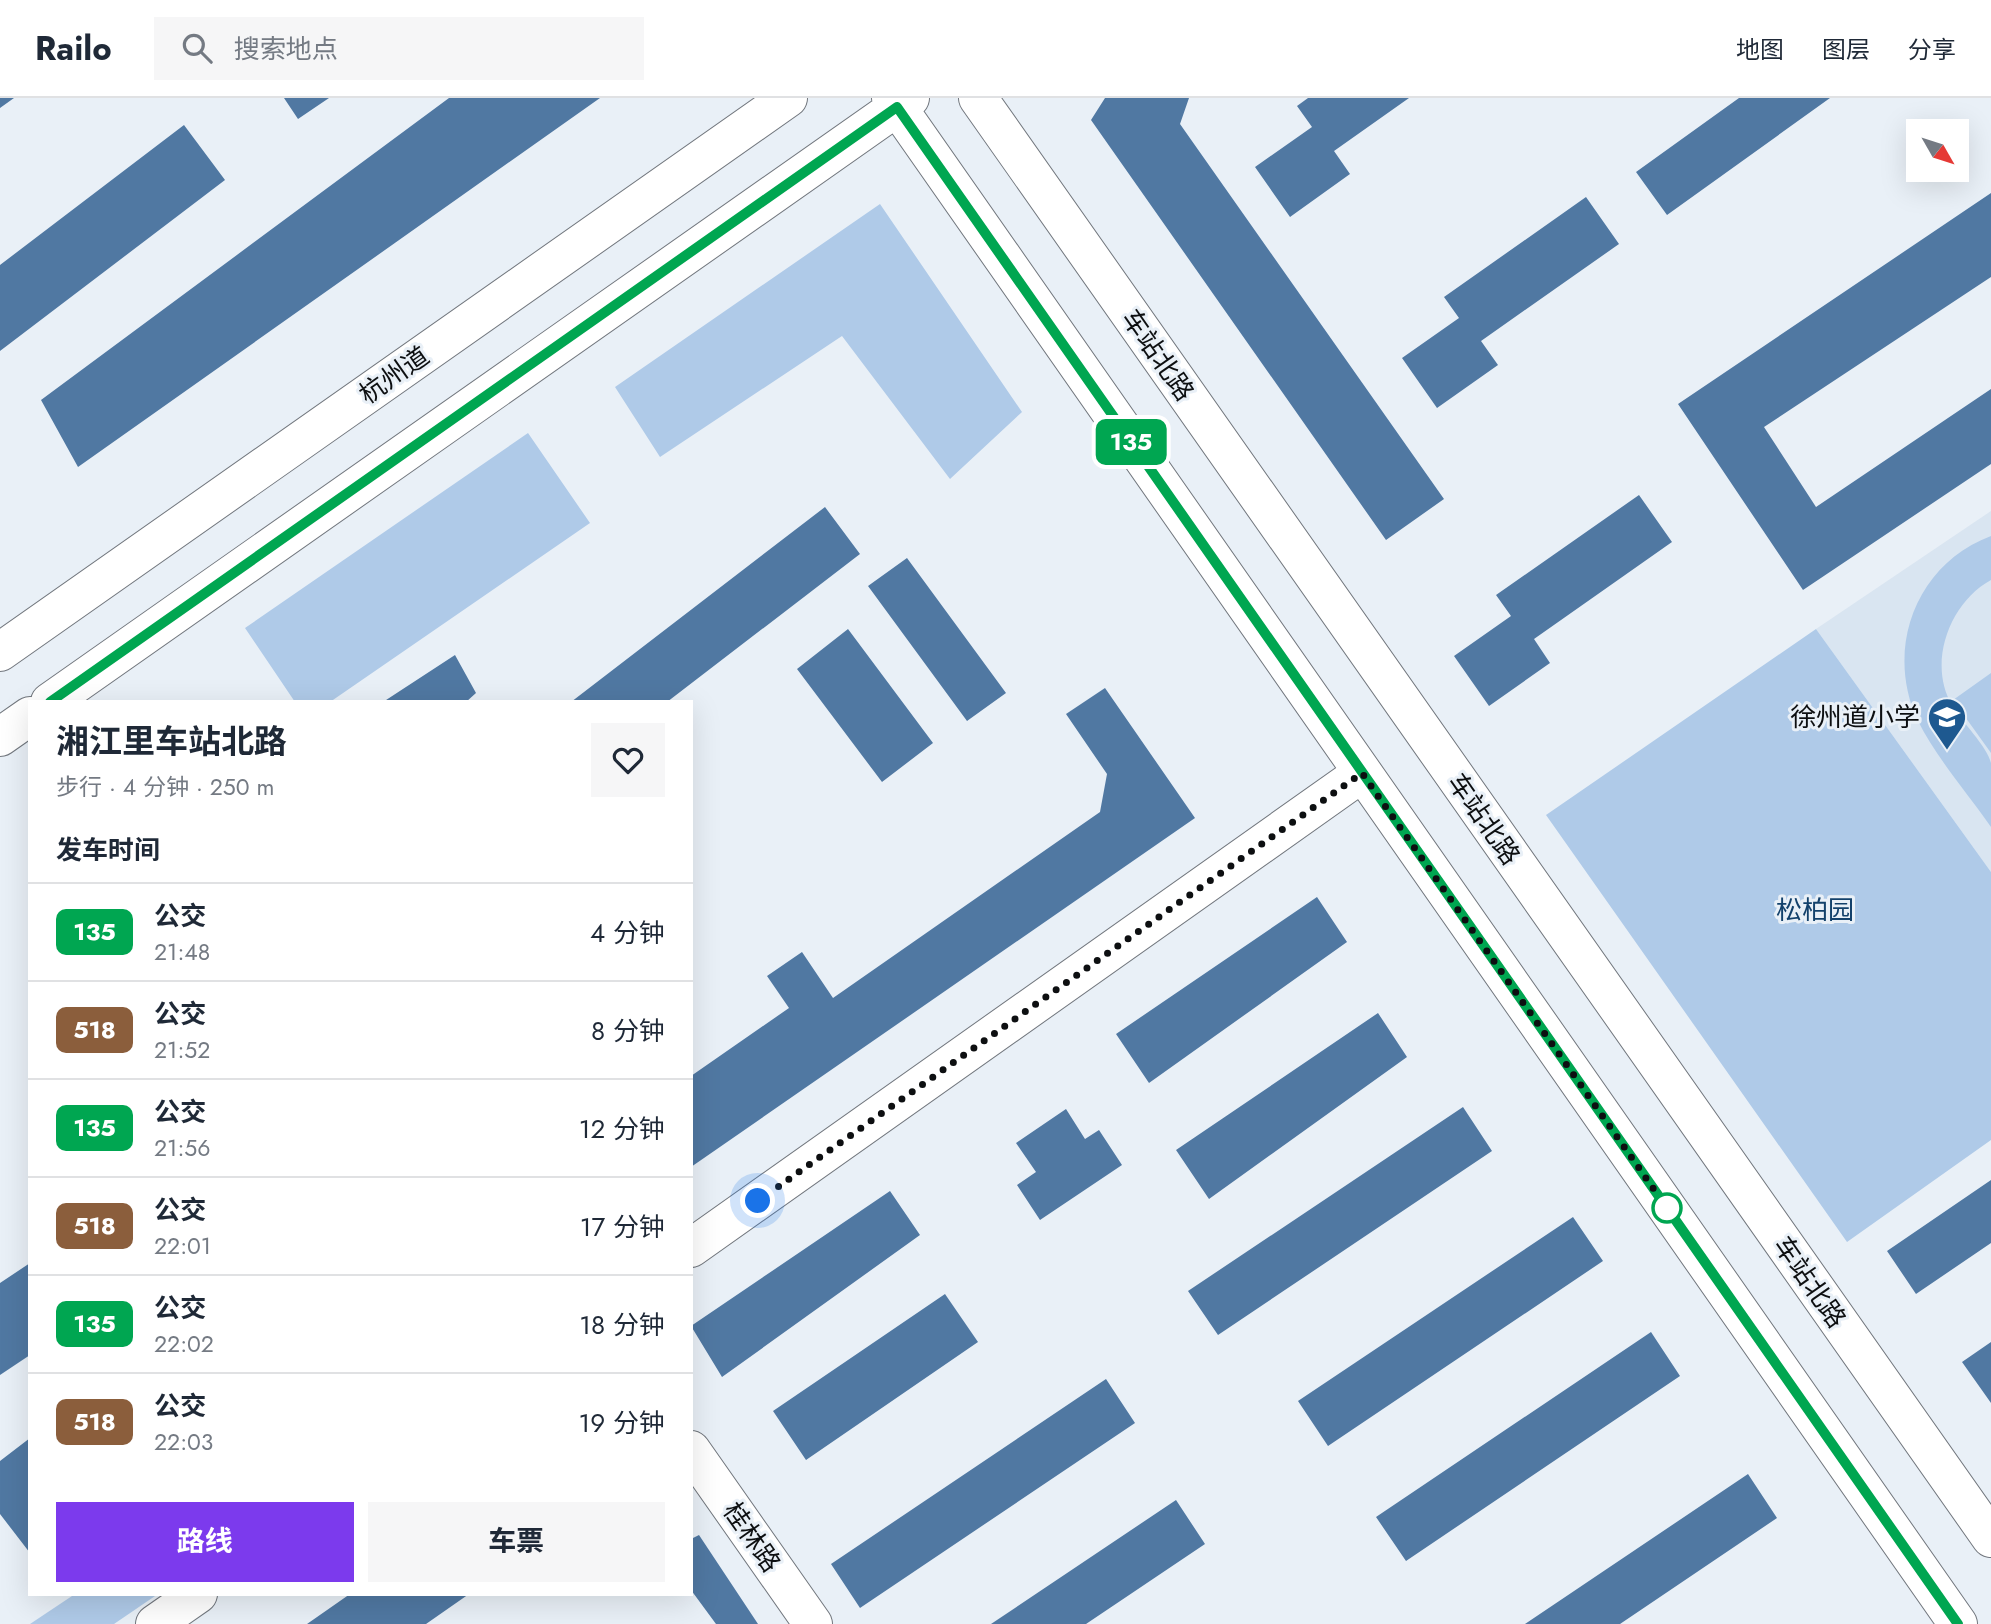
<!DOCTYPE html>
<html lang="zh">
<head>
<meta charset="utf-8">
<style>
  :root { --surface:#fff; --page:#f6f6f7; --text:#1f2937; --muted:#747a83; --line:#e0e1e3; --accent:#7c3aed }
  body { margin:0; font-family:Jost,"Noto Sans SC",sans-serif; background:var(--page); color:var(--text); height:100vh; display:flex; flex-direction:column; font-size:26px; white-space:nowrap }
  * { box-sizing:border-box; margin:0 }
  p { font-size:23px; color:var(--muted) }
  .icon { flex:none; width:38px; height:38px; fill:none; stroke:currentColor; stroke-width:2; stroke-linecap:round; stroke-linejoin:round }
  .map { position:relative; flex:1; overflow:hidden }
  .side { position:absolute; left:28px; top:602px; width:665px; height:896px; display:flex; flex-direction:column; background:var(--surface); border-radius:0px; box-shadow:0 7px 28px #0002 }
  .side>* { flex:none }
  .badge { padding:0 14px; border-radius:10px; font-size:24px; line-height:46px }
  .needle { width:46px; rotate:129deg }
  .fabs { position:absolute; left:1906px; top:21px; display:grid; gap:14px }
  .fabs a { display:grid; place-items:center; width:63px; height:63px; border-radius:0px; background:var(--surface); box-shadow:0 7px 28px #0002; font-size:35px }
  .you { position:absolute; width:35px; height:35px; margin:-18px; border:5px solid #fff; border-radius:50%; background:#1a73e8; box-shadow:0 0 0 10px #1a73e833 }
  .map>.badge { position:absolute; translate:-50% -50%; box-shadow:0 0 0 4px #fff }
  h2 { padding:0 28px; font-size:26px; line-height:63px }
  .round { display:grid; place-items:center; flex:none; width:74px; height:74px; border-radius:0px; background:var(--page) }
  .summary { display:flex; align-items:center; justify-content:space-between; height:119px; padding:0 28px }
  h1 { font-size:33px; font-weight:700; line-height:52px }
  .button { display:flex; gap:14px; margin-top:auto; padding:14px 28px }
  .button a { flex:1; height:80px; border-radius:0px; background:var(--accent); color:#fff; font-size:28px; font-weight:700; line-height:80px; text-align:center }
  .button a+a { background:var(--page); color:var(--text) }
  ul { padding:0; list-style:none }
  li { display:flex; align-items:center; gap:21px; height:98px; padding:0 28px; border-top:2px solid var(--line) }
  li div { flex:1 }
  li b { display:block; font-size:26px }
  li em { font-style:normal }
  li .badge { min-width:77px; font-weight:700; text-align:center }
  header { display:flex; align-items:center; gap:42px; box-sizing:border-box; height:98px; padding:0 35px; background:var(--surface); border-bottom:2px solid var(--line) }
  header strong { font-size:33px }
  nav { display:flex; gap:38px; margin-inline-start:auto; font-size:24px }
  .search { width:490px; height:63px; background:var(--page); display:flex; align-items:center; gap:18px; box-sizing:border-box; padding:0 24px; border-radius:0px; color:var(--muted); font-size:26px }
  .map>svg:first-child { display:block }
</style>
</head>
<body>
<header>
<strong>Railo</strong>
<div class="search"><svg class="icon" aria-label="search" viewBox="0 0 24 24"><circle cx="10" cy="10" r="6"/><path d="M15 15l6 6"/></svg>搜索地点</div>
<nav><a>地图</a><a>图层</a><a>分享</a></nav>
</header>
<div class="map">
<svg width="1991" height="1526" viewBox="0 0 1991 1526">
  <rect width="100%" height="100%" fill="#e9f0f7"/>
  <path fill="#d9e5f1" d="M1991 413V774L1816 531Z"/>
  <path fill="#afcae8" d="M880 106 1022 314 950 381 842 238 660 359 615 289Z
    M528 335 590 425 330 604H295L245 530Z
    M1991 438V482C1950 504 1927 565 1952 607 1961 623 1987 648 1991 665 1991 684 1991 709 1991 729 1968 696 1936 659 1918 623 1884 551 1916 466 1991 438Z
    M1816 531 1991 774V1042L1847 1144 1546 717Z
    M1991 575V655L1953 602Z
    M75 1496H158L114 1526H30Z"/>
  <path fill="#5078a2" d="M0 0H14L0 10Z
    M284 0H329L298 21Z
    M449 0H600L78 369 41 302Z
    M1105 0H1189L1180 26 1444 401 1386 442 1091 22Z
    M1308 0H1409L1334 53 1350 76 1290 119 1255 69 1312 29 1297 8Z
    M1739 0H1830L1667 117 1636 74Z
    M184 27 225 82 0 253V167Z
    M1991 95V179L1764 329 1816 409 1991 291V366L1803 492 1678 306Z
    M1586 99 1619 146 1481 243 1498 267 1437 310 1402 260 1459 220 1444 199Z
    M1639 397 1672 444 1534 541 1550 565 1489 608 1454 558 1511 518 1496 497Z
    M825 409 860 456 667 604H571Z
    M907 460 1006 595 967 623 868 488Z
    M848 531 933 645 882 684 797 571Z
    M455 557 476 595 466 604H383Z
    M1105 590 1195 720 691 1069V978L789 910 767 878 802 854 833 900 1100 714 1107 676 1066 616Z
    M1317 799 1347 844 1149 985 1116 936Z
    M1378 915 1407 959 1209 1101 1176 1052Z
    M1463 1009 1492 1053 1218 1237 1188 1193Z
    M1066 1011 1085 1041 1099 1032 1122 1067 1040 1122 1017 1087 1036 1074 1016 1045Z
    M1991 1082V1145L1916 1196 1887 1153Z
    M890 1093 920 1137 722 1279 691 1228Z
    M1573 1119 1603 1163 1328 1348 1298 1303Z
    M30 1165V1257L0 1277V1185Z
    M945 1196 978 1244 806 1362 773 1313Z
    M1651 1234 1680 1278 1406 1463 1376 1419Z
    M1991 1244V1305L1962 1264Z
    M1106 1281 1135 1325 860 1510 831 1466Z
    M30 1340V1455L0 1416V1363Z
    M1748 1376 1777 1420 1620 1526H1525Z
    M1176 1402 1205 1446 1086 1526H991Z
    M699 1437 758 1526H716L691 1492V1441Z
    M350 1496H469L426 1526H307Z"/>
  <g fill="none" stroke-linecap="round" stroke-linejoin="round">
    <g stroke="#72777e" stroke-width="40">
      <path id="minor" d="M691 1150 1362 675
        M691 1352 813 1526
        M155 1526 198 1496"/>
    </g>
    <g stroke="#72777e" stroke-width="40">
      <path id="major" d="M891 0 1958 1526
        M978 0 1991 1440
        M0 554 788 0
        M50 604 910 0
        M0 639 30 618"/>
    </g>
    <use href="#minor" stroke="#fff" stroke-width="38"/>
    <use href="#major" stroke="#fff" stroke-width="38"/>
  </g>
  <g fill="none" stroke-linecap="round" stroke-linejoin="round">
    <g stroke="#fff" stroke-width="16">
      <path id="line" d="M50 604 897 9 1958 1526"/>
    </g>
    <use href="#line" stroke="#00a651" stroke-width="10"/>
    <path stroke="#0d0f11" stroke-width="7" stroke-dasharray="0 12.6" d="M758 1103 1362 675 1667 1110"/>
  </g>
  <defs>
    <g id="school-pin" transform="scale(2.0125)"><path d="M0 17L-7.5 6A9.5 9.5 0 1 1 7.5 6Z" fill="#1e5990" stroke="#e9f0f7"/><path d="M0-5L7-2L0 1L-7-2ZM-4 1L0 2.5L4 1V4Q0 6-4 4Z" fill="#fff"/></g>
  </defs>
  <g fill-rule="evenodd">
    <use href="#school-pin" x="1947" y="619"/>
  </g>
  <circle fill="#fff" stroke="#00a651" stroke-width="3.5" cx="1667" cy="1110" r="14"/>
  <g text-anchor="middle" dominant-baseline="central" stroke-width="6" stroke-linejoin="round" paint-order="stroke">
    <g font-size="26" fill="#0d0f11" stroke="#e9f0f7">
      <text transform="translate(1158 257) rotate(55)">车站北路</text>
      <text transform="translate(394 277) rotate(-35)">杭州道</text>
      <text transform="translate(1484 721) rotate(55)">车站北路</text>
      <text transform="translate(1810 1184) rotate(55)">车站北路</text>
      <text transform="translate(752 1439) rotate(55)">桂林路</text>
    </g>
    <g font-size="26" fill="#0d0f11" stroke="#e9f0f7" text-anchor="end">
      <text x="1920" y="619">徐州道小学</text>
    </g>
    <g font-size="26" fill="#13416b" stroke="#e9f0f7">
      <text x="1815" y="812">松柏园</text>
    </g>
  </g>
</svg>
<div class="fabs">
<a><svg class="needle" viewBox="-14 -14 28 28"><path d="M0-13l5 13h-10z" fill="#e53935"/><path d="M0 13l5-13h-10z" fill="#747a83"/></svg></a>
</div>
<div class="you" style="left:758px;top:1103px"></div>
<b class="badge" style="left:1131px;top:344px;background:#00a651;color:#fff">135</b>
<section class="side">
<div class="summary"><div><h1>湘江里车站北路</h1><p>步行 · 4 分钟 · 250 m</p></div><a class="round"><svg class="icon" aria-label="heart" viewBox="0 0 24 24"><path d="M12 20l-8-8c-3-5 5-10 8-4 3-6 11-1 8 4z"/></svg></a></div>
<h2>发车时间</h2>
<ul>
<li><span class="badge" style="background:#00a651;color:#fff">135</span><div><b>公交</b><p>21:48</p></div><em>4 分钟</em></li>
<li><span class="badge" style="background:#8b5e3c;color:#fff">518</span><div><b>公交</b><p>21:52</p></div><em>8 分钟</em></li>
<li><span class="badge" style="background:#00a651;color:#fff">135</span><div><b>公交</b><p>21:56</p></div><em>12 分钟</em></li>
<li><span class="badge" style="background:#8b5e3c;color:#fff">518</span><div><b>公交</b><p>22:01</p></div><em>17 分钟</em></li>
<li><span class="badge" style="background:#00a651;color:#fff">135</span><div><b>公交</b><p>22:02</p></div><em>18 分钟</em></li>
<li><span class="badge" style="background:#8b5e3c;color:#fff">518</span><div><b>公交</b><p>22:03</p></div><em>19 分钟</em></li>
</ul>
<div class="button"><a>路线</a><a>车票</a></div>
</section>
</div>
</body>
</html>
